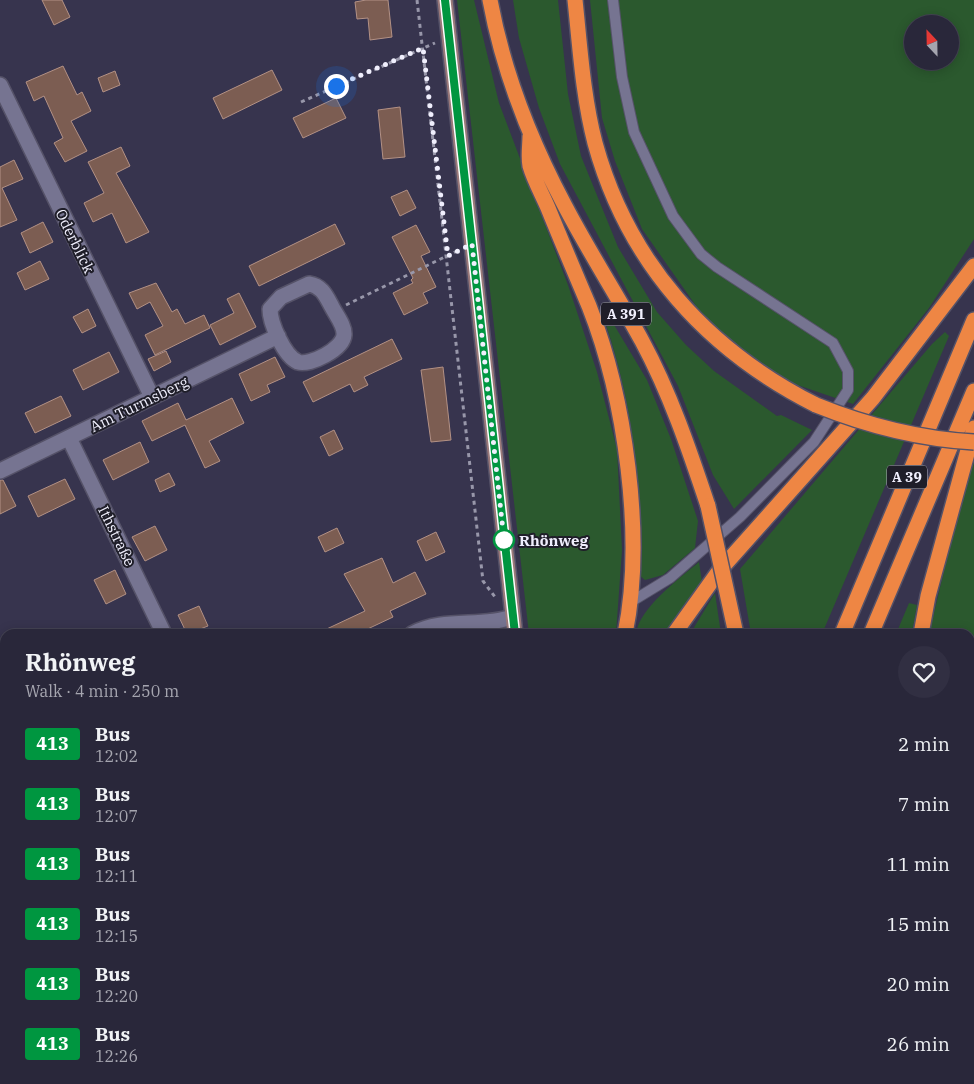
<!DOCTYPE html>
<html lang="en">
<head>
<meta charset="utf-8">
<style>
  :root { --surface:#29273a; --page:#312f42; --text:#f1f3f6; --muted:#a5a5af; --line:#454454 }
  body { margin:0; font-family:"IBM Plex Serif",serif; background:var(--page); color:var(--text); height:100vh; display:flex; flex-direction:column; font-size:19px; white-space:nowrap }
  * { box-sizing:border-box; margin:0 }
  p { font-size:16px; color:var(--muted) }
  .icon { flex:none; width:28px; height:28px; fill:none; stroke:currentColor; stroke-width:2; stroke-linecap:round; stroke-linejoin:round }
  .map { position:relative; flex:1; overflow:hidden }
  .sheet { position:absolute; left:0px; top:629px; width:975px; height:456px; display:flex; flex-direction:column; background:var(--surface); border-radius:15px 15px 0 0; box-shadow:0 2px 12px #0003,0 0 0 1px var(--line) }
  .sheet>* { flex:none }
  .badge { padding:0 10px; border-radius:4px; font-size:18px; line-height:32px }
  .needle { width:32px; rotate:338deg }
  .buttons { position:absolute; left:904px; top:15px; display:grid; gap:10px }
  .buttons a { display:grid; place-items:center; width:55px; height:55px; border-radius:50%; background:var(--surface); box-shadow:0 2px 12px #0003,0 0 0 1px var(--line); font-size:25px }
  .you { position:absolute; width:25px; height:25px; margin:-12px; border:4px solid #fff; border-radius:50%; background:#1a73e8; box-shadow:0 0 0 8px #1a73e833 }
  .map>.badge { position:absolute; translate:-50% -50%; box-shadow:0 0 0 2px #fff }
  .round { display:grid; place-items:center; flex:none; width:52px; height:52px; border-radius:26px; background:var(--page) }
  .summary { display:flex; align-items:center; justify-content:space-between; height:85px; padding:0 25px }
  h1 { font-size:24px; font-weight:700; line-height:38px }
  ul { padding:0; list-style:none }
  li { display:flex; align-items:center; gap:15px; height:60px; padding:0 25px }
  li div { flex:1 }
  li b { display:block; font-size:19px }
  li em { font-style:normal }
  li .badge { min-width:55px; font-weight:700; text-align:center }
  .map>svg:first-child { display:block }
</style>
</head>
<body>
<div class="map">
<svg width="974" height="1084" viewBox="0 0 974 1084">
  <rect width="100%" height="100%" fill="#37344e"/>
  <path fill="#2b592e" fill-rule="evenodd" d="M457 0H474L499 103 568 285 597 372 617 449 622 550 616 634H529Z
    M513 0H558L568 94 581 156 618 247 657 312 686 345 714 371 777 416 781 415 812 430 734 509 713 475 678 386 560 164 539 108 519 38Z
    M590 0H974V239L929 308 853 404 777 378 751 360 701 313 642 229 615 161 602 118ZM912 24H950V61H912Z
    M607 313 647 380 671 439 698 521 695 548 663 575 645 580 639 575C642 484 633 402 603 316Z
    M945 332 949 336 822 634H751L740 569 932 344Z
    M974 462V650L970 656V634H929L956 520Z
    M699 562 702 582 664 634H636C639 608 680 578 699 562Z
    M715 593 721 634H690Z
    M909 603 917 605 912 634H896Z
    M974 697V776L970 783V704Z
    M974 812V885L970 892V819Z
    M974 927V1084H884L886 1080H970V934Z
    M587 1080H636L635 1084H588Z
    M747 1080H792L790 1084H745Z
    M819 1080H861L859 1084H817Z"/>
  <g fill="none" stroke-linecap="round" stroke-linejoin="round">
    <path stroke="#117195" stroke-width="5" d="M0 1060 5 1063
      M28 1080 33 1084"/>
  </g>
  <path fill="#7c5d52" stroke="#b39185" d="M42 0H62L70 17 54 25Z
    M366 0H388L392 37 370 40 368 18 357 19 355 2Z
    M63 66 77 95 82 92 91 111 71 121 87 151 65 162 54 143 63 138 44 96 34 101 26 82Z
    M272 70 282 90 223 119 213 98Z
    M115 71 120 85 103 92 98 78Z
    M336 98 346 118 303 138 293 118Z
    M400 107 405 157 383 159 378 110Z
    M121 147 130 166 116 173 149 232 126 243 112 213 93 222 84 203 104 193 88 162Z
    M14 160 23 179 2 188 17 220 0 227V167Z
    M407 190 416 208 400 216 391 197Z
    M43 222 53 242 30 253 21 233Z
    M335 224 345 244 259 286 249 266Z
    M416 225 430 252 421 256 436 287 423 293 428 303 404 315 393 293 413 283 411 280 413 278 392 237Z
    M40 261 49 279 25 290 17 273Z
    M156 283 172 312 177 309 185 324 204 315 210 328 155 355 145 335 163 326 150 302 137 309 129 293Z
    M239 293 256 327 220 345 210 325 234 313 227 299Z
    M88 309 96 326 82 333 73 317Z
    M392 339 402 359 364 377 368 385 354 392 350 384 313 402 303 382Z
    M166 351 171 362 154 371 148 359Z
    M109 352 119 372 83 390 73 370Z
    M275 357 285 377 267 385 270 392 251 401 239 374Z
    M443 367 451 440 431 442 421 370Z
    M61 396 71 416 35 433 25 413Z
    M232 398 244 423 209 441 220 461 205 468 185 425 152 441 142 421 178 403 186 420Z
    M334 430 343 449 329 456 320 437Z
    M140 442 149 462 113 480 103 460Z
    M169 473 175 485 160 492 155 480Z
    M65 479 75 499 38 517 28 496Z
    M0 480H3L16 506 0 514Z
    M155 526 167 550 145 561 132 537Z
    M337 528 344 543 325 552 318 537Z
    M436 532 445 552 426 561 417 541Z
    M382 558 393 583 415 572 426 594 390 611 393 617 357 634H316L365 611 344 574Z
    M115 570 126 594 106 604 94 580Z
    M199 606 208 626 187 634 178 615Z"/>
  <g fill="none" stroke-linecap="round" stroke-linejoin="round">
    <g stroke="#555268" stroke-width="12">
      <path id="lane" d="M613 0 622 77 634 132 673 216 701 254 717 267 833 343 848 371V390L814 442 740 517 670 578 629 603"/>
    </g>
    <g stroke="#555268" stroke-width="18">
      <path id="street" d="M0 85 152 397
        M309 284C322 286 326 296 332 307 336 315 345 326 344 335 343 349 310 366 298 362 284 356 270 323 270 309L281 297Z
        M69 438 164 634
        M0 471 278 336
        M412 634C444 617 480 628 512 617
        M0 837 5 835
        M970 909 974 902
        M0 1022 5 1025
        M79 1080 84 1084
        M305 1080 308 1084
        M369 1084 378 1080
        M870 1084 872 1080"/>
    </g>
    <g stroke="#555268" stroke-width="18">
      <path id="secondary" d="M445 0 515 634
        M547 1080V1084"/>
    </g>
    <g stroke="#555268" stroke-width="18">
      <path id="highway" d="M490 0C503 71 531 142 565 206 589 252 617 295 642 341 670 393 689 449 708 506
        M575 0C580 47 583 97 595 143 628 263 707 350 816 405
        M530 136C530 145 528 157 530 166 534 180 542 194 548 208 561 240 575 273 589 306 625 397 645 537 625 634
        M674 634 719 571 873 398 974 266
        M842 634 974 320
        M871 634 974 391
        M921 634 928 596 974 428
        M970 678 974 672
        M970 803 974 796
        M574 1080 575 1084
        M656 1084 657 1080
        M686 1084 687 1080
        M725 1084 727 1080
        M804 1084 807 1080"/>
    </g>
    <path stroke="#9897aa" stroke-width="3" stroke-dasharray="4 4" stroke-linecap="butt" d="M417 0 483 581 495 597
      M301 102 435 43
      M346 305 457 251
      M963 1084 974 1079"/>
    <use href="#lane" stroke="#767491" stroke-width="10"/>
    <use href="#street" stroke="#767491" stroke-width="15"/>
    <use href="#secondary" stroke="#9a797a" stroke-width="15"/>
    <use href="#highway" stroke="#ee8644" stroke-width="15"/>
    <g stroke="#555268" stroke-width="18" stroke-linecap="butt">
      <path id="highway-bridge" d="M816 405C868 426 919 439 974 442
        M708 506 736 634"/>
    </g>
    <use href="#highway-bridge" stroke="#ee8644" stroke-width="15"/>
  </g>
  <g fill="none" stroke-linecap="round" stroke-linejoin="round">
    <g stroke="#fff" stroke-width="11">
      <path id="line" d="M445 0 515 634"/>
    </g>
    <use href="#line" stroke="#009640" stroke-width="8"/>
    <path stroke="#f0effd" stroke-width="5" stroke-dasharray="0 9" d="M336 86 423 48 448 256 472 244 504 540"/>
  </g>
  <circle fill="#fff" stroke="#009640" stroke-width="2.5" cx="504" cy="540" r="10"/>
  <g text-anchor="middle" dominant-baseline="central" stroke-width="4" stroke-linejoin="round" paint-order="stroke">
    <g fill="#1f1e29" stroke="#b1b0bd" stroke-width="1">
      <rect x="601" y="302.5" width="50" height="23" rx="4"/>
      <rect x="887" y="465.5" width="40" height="23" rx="4"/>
    </g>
    <g font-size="14" font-weight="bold" fill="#f0effd">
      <text x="626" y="314">A 391</text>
      <text x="907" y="477">A 39</text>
    </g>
    <g font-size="15" fill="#f0effd" stroke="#1f1e29">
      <text transform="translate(75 241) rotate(64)">Oderblick</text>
      <text transform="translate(139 404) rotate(-26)">Am Turmsberg</text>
      <text transform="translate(117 536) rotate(64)">Ithstraße</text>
    </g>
    <g font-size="15" font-weight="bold" fill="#f0effd" stroke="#1f1e29" text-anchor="start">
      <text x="519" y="540">Rhönweg</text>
    </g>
  </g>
</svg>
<div class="buttons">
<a><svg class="needle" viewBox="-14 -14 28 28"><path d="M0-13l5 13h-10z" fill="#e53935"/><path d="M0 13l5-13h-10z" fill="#a5a5af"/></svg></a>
</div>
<div class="you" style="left:336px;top:86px"></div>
<section class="sheet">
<div class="summary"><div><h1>Rhönweg</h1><p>Walk · 4 min · 250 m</p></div><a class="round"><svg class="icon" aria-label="heart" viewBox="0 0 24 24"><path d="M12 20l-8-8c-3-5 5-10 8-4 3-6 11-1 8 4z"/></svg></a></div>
<ul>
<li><span class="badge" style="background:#009640;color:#fff">413</span><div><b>Bus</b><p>12:02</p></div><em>2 min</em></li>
<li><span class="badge" style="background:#009640;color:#fff">413</span><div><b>Bus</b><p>12:07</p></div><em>7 min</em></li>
<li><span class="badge" style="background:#009640;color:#fff">413</span><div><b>Bus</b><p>12:11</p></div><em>11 min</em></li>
<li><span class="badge" style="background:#009640;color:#fff">413</span><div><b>Bus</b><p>12:15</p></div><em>15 min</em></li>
<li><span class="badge" style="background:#009640;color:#fff">413</span><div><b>Bus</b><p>12:20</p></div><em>20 min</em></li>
<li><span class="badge" style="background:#009640;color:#fff">413</span><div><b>Bus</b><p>12:26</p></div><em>26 min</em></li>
</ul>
</section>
</div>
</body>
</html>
